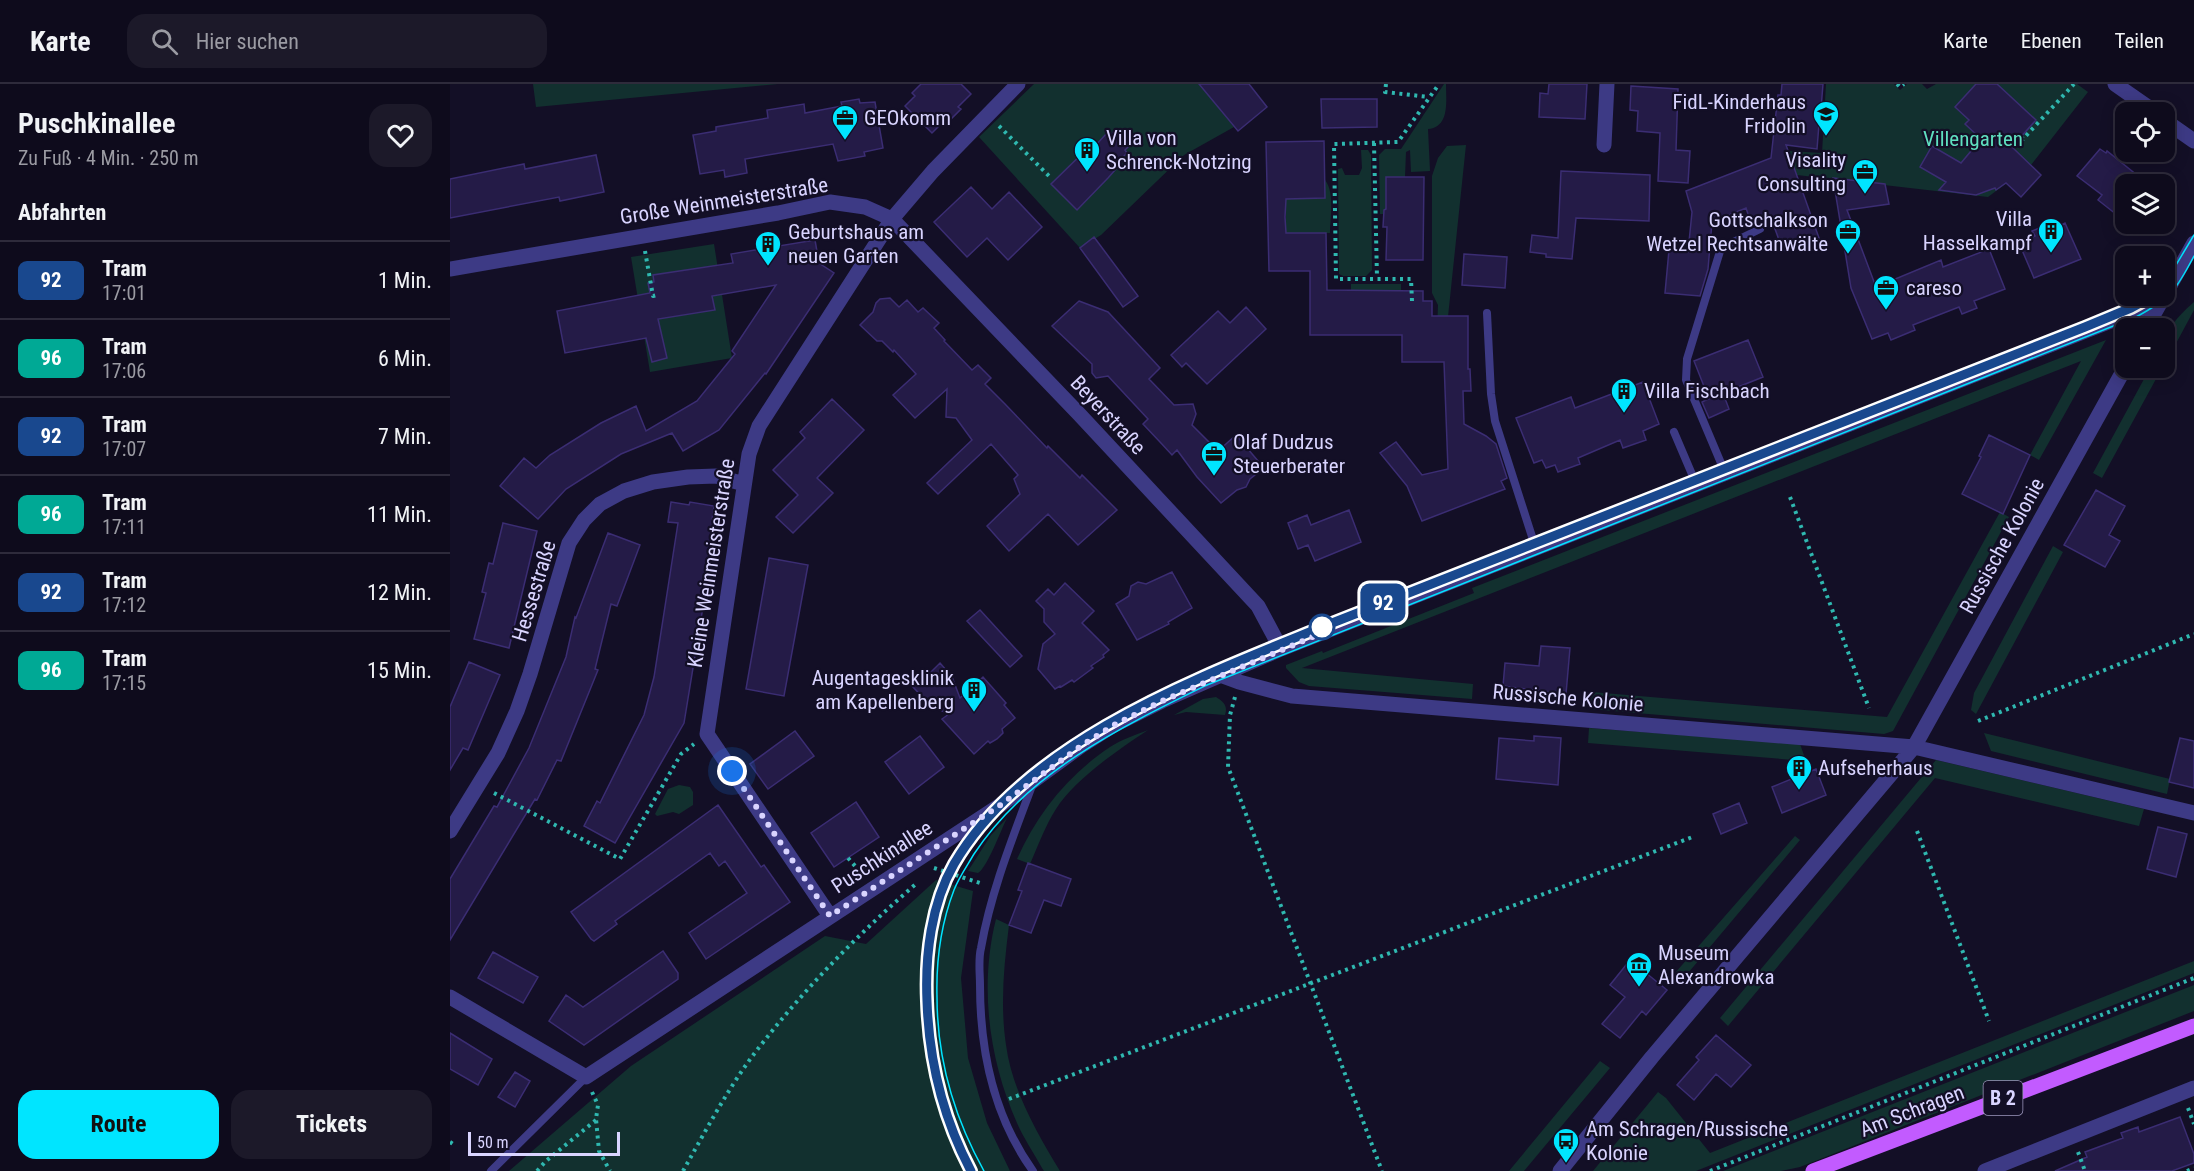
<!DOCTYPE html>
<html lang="de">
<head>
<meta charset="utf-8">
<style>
  :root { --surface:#0e0b1c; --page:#1c1929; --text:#f1f3f6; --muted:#9b9ba3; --line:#2e2b3b; --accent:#00e5ff }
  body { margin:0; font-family:"Roboto Condensed",sans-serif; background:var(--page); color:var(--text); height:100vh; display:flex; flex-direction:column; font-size:22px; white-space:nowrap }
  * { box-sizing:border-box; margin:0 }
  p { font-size:20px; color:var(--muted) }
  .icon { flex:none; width:33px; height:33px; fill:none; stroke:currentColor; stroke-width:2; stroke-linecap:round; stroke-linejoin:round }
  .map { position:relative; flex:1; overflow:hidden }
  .panel { display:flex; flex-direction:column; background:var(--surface); width:450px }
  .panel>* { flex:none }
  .badge { padding:0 12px; border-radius:9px; font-size:21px; line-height:39px }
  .buttons { position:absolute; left:1665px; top:18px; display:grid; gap:12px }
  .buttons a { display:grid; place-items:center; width:60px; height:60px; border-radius:12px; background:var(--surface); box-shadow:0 3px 15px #0003,0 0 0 2px var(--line); font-size:30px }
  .scale { position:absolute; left:18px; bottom:15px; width:152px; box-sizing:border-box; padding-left:6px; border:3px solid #d9d4ff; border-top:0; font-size:16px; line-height:21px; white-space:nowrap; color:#d9d4ff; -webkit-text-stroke:4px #130f26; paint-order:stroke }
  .you { position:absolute; width:30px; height:30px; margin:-15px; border:4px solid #fff; border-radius:50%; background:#1a73e8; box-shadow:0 0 0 9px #1a73e833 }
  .map>.badge { position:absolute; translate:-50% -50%; box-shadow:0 0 0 3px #fff }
  h2 { padding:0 18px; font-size:22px; line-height:54px }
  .round { display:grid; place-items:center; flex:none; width:63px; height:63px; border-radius:18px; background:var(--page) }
  .head { display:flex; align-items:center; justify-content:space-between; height:102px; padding:0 18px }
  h1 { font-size:28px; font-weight:700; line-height:45px }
  .button { display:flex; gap:12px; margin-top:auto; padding:12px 18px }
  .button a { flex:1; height:69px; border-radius:18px; background:var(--accent); color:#111; font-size:24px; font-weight:700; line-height:69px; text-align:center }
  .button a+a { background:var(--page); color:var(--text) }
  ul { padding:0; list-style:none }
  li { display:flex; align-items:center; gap:18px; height:78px; padding:0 18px; border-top:2px solid var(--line) }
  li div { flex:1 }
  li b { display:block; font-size:22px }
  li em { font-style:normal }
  li .badge { min-width:66px; font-weight:700; text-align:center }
  header { display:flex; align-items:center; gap:36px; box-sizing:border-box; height:84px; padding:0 30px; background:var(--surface); border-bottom:2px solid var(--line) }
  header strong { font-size:28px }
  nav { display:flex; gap:33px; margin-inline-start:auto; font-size:21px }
  .search { width:420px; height:54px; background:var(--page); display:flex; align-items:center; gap:15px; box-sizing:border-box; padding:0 21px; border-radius:18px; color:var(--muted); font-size:22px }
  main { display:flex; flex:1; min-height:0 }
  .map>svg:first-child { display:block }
</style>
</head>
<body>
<header>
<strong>Karte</strong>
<div class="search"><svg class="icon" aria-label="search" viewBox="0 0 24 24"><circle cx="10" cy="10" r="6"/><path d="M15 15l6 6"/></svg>Hier suchen</div>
<nav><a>Karte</a><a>Ebenen</a><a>Teilen</a></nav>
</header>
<main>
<section class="panel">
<div class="head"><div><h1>Puschkinallee</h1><p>Zu Fuß · 4 Min. · 250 m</p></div><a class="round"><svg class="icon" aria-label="heart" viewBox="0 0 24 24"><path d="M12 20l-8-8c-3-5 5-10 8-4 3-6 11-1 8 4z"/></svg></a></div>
<h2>Abfahrten</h2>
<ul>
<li><span class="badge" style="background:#19488e;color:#fff">92</span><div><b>Tram</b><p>17:01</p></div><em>1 Min.</em></li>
<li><span class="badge" style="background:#00a995;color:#fff">96</span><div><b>Tram</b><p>17:06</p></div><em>6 Min.</em></li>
<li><span class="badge" style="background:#19488e;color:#fff">92</span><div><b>Tram</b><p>17:07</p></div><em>7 Min.</em></li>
<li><span class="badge" style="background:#00a995;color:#fff">96</span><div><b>Tram</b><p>17:11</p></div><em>11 Min.</em></li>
<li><span class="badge" style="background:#19488e;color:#fff">92</span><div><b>Tram</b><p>17:12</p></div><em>12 Min.</em></li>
<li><span class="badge" style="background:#00a995;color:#fff">96</span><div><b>Tram</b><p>17:15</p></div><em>15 Min.</em></li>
</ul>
<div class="button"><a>Route</a><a>Tickets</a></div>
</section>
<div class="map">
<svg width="1744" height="1087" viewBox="0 0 1744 1087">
  <rect width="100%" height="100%" fill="#130f26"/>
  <path fill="#12302f" d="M83 0H328L86 23Z
    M584 0H749L784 43 734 71 651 151 630 164 529 53Z
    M994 0H996C996 17 1000 43 978 45L980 87 961 88 960 66 956 68 955 93H937L936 125 934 126 933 130H930L929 71 935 65H951Z
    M1376 0H1444L1450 6 1457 0H1472L1477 5 1486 0H1627L1638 8 1581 81 1538 113 1347 91 1346 88 1338 86 1340 67 1372 69Z
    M1016 61 994 271 986 276 988 221 982 209V92L988 74 997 62Z
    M911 66H918L921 71 922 186 916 192H893L889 190 888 85 892 84 895 91H909L912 84Z
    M875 96C885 108 880 135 880 149H836V115Z
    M264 160 282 274 200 288 181 173Z
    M901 200H951V233L901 206Z
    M1744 218V226L1715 280C1714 249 1721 238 1744 218Z
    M1656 256 1589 376 1580 371 1631 277 852 584 1023 600 1022 615 859 602 849 598 836 584V581L872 567 873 569 1024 509 1022 504Z
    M1700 284H1712L1652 394 1643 389Z
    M1550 428 1559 433 1443 647 1434 650 1140 625 1142 608 1437 633Z
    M1603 462 1613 468 1526 630 1521 626 1524 609Z
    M766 613C774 618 778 622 775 631L736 628 724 631 753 615Z
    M1139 644 1350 660 1356 677 1138 659Z
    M698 646C668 666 625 695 606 725 595 742 588 762 580 780L567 775C587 730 618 691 660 663 671 656 685 651 698 646Z
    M1534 649 1720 695 1717 710 1541 667Z
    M1486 676 1694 725 1689 742 1485 694 1278 942 1270 934Z
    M229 701 240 703 243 708V721L229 730 223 728 207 732 205 730 218 705Z
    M557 734C551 746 537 784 528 789L518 787 541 751Z
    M1345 752 1350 756 1233 895 1225 889Z
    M486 796 523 807 511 894 518 974 537 1039 560 1087H59L181 982 375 852 416 860Z
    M546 835 559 841C554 881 550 920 556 961 562 1006 587 1049 610 1087H594L592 1084C584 1069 574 1055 567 1039 539 976 529 903 546 835Z
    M1744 877V889L1246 1087H1143L1208 1008 1216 1014 1260 1069Z
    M1744 901V927L1350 1083 1331 1087H1273Z
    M1150 977 1160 984 1074 1087H1059Z"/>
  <path fill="#241b47" stroke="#3b2d73" stroke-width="1.5" d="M471 0H511L521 10 508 23 511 25 494 42 492 39 482 49 455 22 465 12 462 9Z
    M749 0H799L817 23 788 47Z
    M1099 0H1137L1135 35 1089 33 1090 9 1098 10Z
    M1332 0H1373L1371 25 1374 33 1369 40 1367 65 1336 61 1369 154 1333 167 1320 131 1301 139 1296 124 1262 138 1258 185 1250 212 1215 209 1219 166 1238 168 1242 128 1236 107 1321 74 1328 11H1331Z
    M1526 0H1547L1586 36 1562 63 1591 91 1571 113 1556 99 1546 106 1545 104 1526 111 1489 106 1496 98 1470 83 1482 62 1511 79 1531 55 1515 40 1519 36 1505 23Z
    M1181 2 1228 5 1226 66 1240 67 1238 99 1208 97 1210 49 1187 47 1188 27 1180 26Z
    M409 15 410 19 425 18 433 64 414 68 415 72 388 77 383 60 295 75 297 89 275 93 274 86 250 90 243 51 266 47V43L318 34 317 26 354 20 355 29 392 22 391 18Z
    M871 15H927V43L872 44Z
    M665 46 680 61 675 66 677 69 664 82 666 85 658 94 627 126 601 100 641 61 644 63 657 49 660 52Z
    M874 57 875 114 836 115 835 133 836 149H876L877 206 973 207V217H982V232H1018V285H1020L1021 307H1013L1014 340 1036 352 1046 360 1057 394 1051 397 1055 405 972 437 957 402 930 369 946 358 972 391 998 385 994 278H952V251H860V187H819L816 58Z
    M1650 65 1656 69 1657 67 1698 100H1676V138L1648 116 1652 111 1627 92Z
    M146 71 154 108 110 117 109 113 0 134V95L74 80 75 85Z
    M1111 87 1200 91 1199 137 1126 134 1122 175 1096 173V170L1080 168 1082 151 1108 154Z
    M936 93H974L973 176H936L937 143H933L934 126 936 125Z
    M1383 94 1435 100 1439 120 1397 126 1426 203 1491 176 1493 183 1539 165 1555 205 1524 217 1527 224 1512 230 1509 223 1463 241 1465 246 1441 256 1438 249 1422 255 1401 204Z
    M521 103 542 125 559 108 592 143 558 176 537 154 517 173 484 138Z
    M1604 138 1606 144 1615 139 1631 175 1584 194 1569 159 1585 152 1582 147Z
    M644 153 688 212 673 223 630 164Z
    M365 156 369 179 384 189 316 290 315 289 269 346 233 367 222 349 171 370 116 405 88 435 50 402 74 374 86 384 100 371 151 339 186 322 196 347 247 317 285 270 282 267 326 201 262 212 265 226 208 235 217 274 202 278 196 254 115 269 107 227 200 209 198 199 204 198 203 191 283 179 281 170Z
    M1014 170 1057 173 1055 204 1012 201Z
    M440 214 449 223 457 216 468 228 473 224 489 239 484 244 495 256 494 257 522 286 528 281 541 294 535 300 555 320 597 364 598 362 630 394 632 391 667 426 628 461 598 430 559 467 537 442 570 410 564 395 568 391 541 360 488 410 477 399 522 356 506 334 496 333 497 305 465 334 443 311 466 290 444 266 443 268 432 257H427L410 241 423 228 426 219 430 215Z
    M629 217 658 228 710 284 699 295 724 321 743 320 746 330 742 341 768 367 786 351 814 384 800 395 796 403 787 406 771 419 747 393 727 366 722 371 710 358 693 340 698 335 658 292 646 294 642 289V280L602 242Z
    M796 223 816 245 757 300 736 279 732 283 721 271 768 227 780 239Z
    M1298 256 1313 293 1273 309 1279 325 1259 334 1252 318 1260 314 1259 315 1244 277Z
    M1193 298 1209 340 1193 347 1196 356 1173 364 1170 356 1128 374 1130 380 1108 388 1105 381 1096 384 1092 376 1084 379 1066 334 1121 313 1125 324Z
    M382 315 414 346 367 394 383 409 343 449 326 433 348 411 323 386 355 354 350 348Z
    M1539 351 1580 371 1553 430 1512 410 1531 373 1529 372Z
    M1646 406 1675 422 1659 451 1670 457 1655 483 1614 461Z
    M221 418 239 421 240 418 264 422 262 436 267 437 234 639 165 759 134 742 147 717 150 719 194 631 204 593 228 439 218 438Z
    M899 426 911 458 865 477 858 461 848 465 838 439 857 431 861 441Z
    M53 439 87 447 59 564 24 555 36 509 32 508 39 479 43 480Z
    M158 449 190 461 167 522 161 520 145 585 148 586 111 677 107 676 87 716 85 715 0 856V795L44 722 47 723 79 664 116 573 125 533 126 534Z
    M319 474 358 481 334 612 296 605Z
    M722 488 742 524 718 538 719 540 687 556 666 520 679 512 681 502 688 498 696 500Z
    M615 499 644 527 632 539 659 566 653 571 654 573 641 582 643 584 624 598 622 596 611 603 610 602 605 605 588 585 593 560 605 550 594 538V525L586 517 598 505 604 511Z
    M530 526 572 572 560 583 517 537Z
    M1091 562 1120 564 1116 610 1053 602 1055 579 1089 582Z
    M19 578 50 591 18 666 13 664 0 686V623Z
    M490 579 502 593 510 614 533 593 556 619 554 621 565 634 552 645 553 649 547 655 540 659 538 657 524 670 492 635 499 630 481 622 463 603 468 593 477 586 480 589Z
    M345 647 364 672 318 705 300 680Z
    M470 652 494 683 459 710 435 678Z
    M1084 652 1111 654 1108 701 1046 695 1049 654 1084 657Z
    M1730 654 1744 657V704L1719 698Z
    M1366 685 1376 711 1332 729 1322 703Z
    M406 718 429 753 384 783 361 749Z
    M1289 719 1297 739 1271 750 1263 730Z
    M268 721 311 783 314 781 340 818 256 875 239 849 297 809 275 777 269 782 260 769 165 837 167 840 144 857 141 855 121 828Z
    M1708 743 1737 750 1726 793 1697 785Z
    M578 779 621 795 611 822 594 816 581 849 559 841 572 807 568 806Z
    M213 867 228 889V895L134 961 99 937 116 911 133 923Z
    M43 868 88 893 73 919 28 894Z
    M1180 876 1217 906 1196 931 1192 927 1170 954 1152 940 1175 913 1160 901Z
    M0 949 42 975 28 1001 0 985Z
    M1266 951 1301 981 1281 1003 1266 990 1244 1016 1227 1001 1249 976 1246 973Z
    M65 988 80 997 65 1023 48 1013Z
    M1730 1033 1744 1070V1079L1722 1087H1605L1637 1073 1635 1068 1673 1054 1671 1049 1688 1043 1689 1048Z"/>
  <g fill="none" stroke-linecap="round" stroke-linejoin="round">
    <path stroke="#2fb8b0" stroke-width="4" stroke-dasharray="3 4.5" stroke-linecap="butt" d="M936 0 935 8 979 13
      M1447 0 1450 3 1454 0
      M549 42 601 94
      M1571 53 1573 55 1624 0
      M924 59 927 194
      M195 167 203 212 207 211
      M962 217 961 195H886L884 60 948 58 989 0
      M1340 413 1419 624
      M785 613 780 631 778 683 932 1087
      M1528 637 1744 550
      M44 709 170 775 231 670 244 660
      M1467 747 1539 937
      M398 774 413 791
      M484 784 533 800
      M142 1008 148 1021 146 1035 149 1067 160 1087
      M559 1015 1245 752
      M1738 1024 1744 1040
      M0 1058 3 1060
      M1628 1068 1635 1087
      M87 1087 96 1077 146 1036
      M233 1087C255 1048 277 1006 304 970 352 907 407 851 467 799
      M1260 1087 1744 894
      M1737 1087 1744 1084"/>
    <path stroke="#3d3a85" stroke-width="8" d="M1037 229 1041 310 1045 337 1086 465
      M1224 348 1247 402
      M1276 391 1236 296 1237 275 1271 164 1310 145
      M41 1087 136 993
      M583 1087C544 1033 530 966 530 901 530 889 528 876 531 864 541 807 563 753 583 699"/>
    <path stroke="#3d3a85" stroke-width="15" d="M1154 61 1157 0
      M0 185 328 129 380 118 415 123 442 135 629 330 808 522 831 565
      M1696 244 1744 159
      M770 591 789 598 842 612 1464 663 1744 729
      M0 747 48 669 67 627 80 590 119 459 134 436 150 420 174 407 203 398 238 393 266 392 294 400
      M380 832 257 650 299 370 309 342 442 135 483 87 568 0
      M0 913 136 993 549 722 631 662 664 641 712 617 831 565 1691 225 1708 217 1713 212
      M1110 1087 1202 973 1464 663 1676 282
      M1535 1087 1744 1004"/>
    <path stroke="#3d3a85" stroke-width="15" d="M1665 0 1705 28
      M1714 36 1744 57"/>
    <path stroke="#c25bff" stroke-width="15" d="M1363 1087 1744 942"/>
    <path stroke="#00e5ff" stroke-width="1.5" d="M1714 201 1744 151
      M521 1087C490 1026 473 958 477 890 480 853 485 813 504 780 576 657 746 595 872 543L1635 243 1681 224 1703 212
      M534 1087C504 1033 487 975 487 913 486 876 491 840 504 806 509 793 517 782 524 770 578 688 671 643 757 601L1686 233C1721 214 1725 208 1744 172"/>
  </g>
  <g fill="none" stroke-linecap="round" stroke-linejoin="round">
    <g stroke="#fff" stroke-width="14">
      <path id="line" d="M521 1087C493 1034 479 977 477 917 475 872 481 820 504 780 575 658 747 594 872 543L1635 243 1681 224 1703 212"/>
    </g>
    <use href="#line" stroke="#19488e" stroke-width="9"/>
    <path stroke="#d9d4ff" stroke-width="6" stroke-dasharray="0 10.8" d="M282 687 380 832 549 722 631 662 664 641 712 617 874 548 872 543"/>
  </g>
  <defs>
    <g id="school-pin" transform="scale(1.35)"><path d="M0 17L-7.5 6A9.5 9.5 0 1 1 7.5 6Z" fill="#00e5ff" stroke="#130f26"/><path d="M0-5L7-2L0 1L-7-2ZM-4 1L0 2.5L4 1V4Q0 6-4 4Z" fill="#111"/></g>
    <g id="office-pin" transform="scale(1.35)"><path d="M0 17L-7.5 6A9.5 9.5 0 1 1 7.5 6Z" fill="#00e5ff" stroke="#130f26"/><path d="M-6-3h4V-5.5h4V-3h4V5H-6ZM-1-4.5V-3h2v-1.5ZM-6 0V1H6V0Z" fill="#111"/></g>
    <g id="building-pin" transform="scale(1.35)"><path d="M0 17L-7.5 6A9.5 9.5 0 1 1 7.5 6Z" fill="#00e5ff" stroke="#130f26"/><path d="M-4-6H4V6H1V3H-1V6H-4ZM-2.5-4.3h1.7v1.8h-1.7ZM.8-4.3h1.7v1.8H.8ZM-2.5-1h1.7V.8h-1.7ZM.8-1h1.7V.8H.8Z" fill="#111"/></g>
    <g id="museum-pin" transform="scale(1.35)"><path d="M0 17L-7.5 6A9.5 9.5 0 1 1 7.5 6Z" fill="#00e5ff" stroke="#130f26"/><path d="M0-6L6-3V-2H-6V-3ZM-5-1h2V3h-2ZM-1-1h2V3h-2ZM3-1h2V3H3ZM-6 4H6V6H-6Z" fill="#111"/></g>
    <g id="bus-pin" transform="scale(1.35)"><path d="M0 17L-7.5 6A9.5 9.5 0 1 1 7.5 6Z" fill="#00e5ff" stroke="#130f26"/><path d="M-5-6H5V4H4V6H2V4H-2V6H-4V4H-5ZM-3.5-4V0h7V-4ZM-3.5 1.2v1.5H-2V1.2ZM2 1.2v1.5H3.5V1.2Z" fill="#111"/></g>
  </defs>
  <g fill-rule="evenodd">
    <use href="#school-pin" x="1376" y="30"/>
    <use href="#office-pin" x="395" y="34"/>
    <use href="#building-pin" x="637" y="66"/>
    <use href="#office-pin" x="1415" y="88"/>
    <use href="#building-pin" x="1601" y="147"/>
    <use href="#office-pin" x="1398" y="148"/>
    <use href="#building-pin" x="318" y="160"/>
    <use href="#office-pin" x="1436" y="204"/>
    <use href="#building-pin" x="1174" y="307"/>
    <use href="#office-pin" x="764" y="370"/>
    <use href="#building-pin" x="524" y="606"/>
    <use href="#building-pin" x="1349" y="684"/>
    <use href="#museum-pin" x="1189" y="881"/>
    <use href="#bus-pin" x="1116" y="1057"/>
  </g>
  <circle fill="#fff" stroke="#19488e" stroke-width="3" cx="872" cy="543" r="12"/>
  <g text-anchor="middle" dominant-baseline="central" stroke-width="4.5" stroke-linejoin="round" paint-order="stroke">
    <rect fill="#130f26" stroke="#9e99be" stroke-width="1.5" x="1533.5" y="997" width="39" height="34" rx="4.5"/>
    <g font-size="20" font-weight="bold" fill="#d9d4ff">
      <text x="1553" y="1014">B 2</text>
    </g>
    <g font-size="21" fill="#d9d4ff" stroke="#130f26" text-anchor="start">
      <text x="1356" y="18" text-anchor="end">FidL-Kinderhaus<tspan x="1356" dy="24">Fridolin</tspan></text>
      <text x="414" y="34">GEOkomm</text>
      <text x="656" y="54">Villa von<tspan x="656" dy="24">Schrenck-Notzing</tspan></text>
      <text x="1396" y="76" text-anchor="end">Visality<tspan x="1396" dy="24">Consulting</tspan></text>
      <text x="1582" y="135" text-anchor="end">Villa<tspan x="1582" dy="24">Hasselkampf</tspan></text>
      <text x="1378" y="136" text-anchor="end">Gottschalkson<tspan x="1378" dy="24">Wetzel Rechtsanwälte</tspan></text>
      <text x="338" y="148">Geburtshaus am<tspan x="338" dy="24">neuen Garten</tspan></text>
      <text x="1456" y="204">careso</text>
      <text x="1194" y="307">Villa Fischbach</text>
      <text x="783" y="358">Olaf Dudzus<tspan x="783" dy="24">Steuerberater</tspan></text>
      <text x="504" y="594" text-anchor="end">Augentagesklinik<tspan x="504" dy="24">am Kapellenberg</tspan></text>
      <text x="1368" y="684">Aufseherhaus</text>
      <text x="1208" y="869">Museum<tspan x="1208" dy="24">Alexandrowka</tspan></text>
      <text x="1136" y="1045">Am Schragen/Russische<tspan x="1136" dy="24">Kolonie</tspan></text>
    </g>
    <g font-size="21" fill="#5fe0c0" stroke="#130f26">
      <text x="1523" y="55">Villengarten</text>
    </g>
    <g font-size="21" fill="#d9d4ff" stroke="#130f26">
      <text transform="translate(274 117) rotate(-9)">Große Weinmeisterstraße</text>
      <text transform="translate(658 331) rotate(47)">Beyerstraße</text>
      <text transform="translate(1552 462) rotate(-61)">Russische Kolonie</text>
      <text transform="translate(261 479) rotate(-81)">Kleine Weinmeisterstraße</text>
      <text transform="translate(84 507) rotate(-73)">Hessestraße</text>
      <text transform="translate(1118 614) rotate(5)">Russische Kolonie</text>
      <text transform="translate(432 773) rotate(-33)">Puschkinallee</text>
      <text transform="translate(1462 1027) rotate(-21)">Am Schragen</text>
    </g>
  </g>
</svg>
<div class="buttons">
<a><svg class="icon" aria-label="locate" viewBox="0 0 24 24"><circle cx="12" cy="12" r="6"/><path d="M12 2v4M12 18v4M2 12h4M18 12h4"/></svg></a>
<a><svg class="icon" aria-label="layers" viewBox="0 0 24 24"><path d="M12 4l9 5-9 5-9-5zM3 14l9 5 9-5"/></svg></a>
<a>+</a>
<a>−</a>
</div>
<div class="scale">50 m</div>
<div class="you" style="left:282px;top:687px"></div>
<b class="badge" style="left:933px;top:519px;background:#19488e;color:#fff">92</b>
</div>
</main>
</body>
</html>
